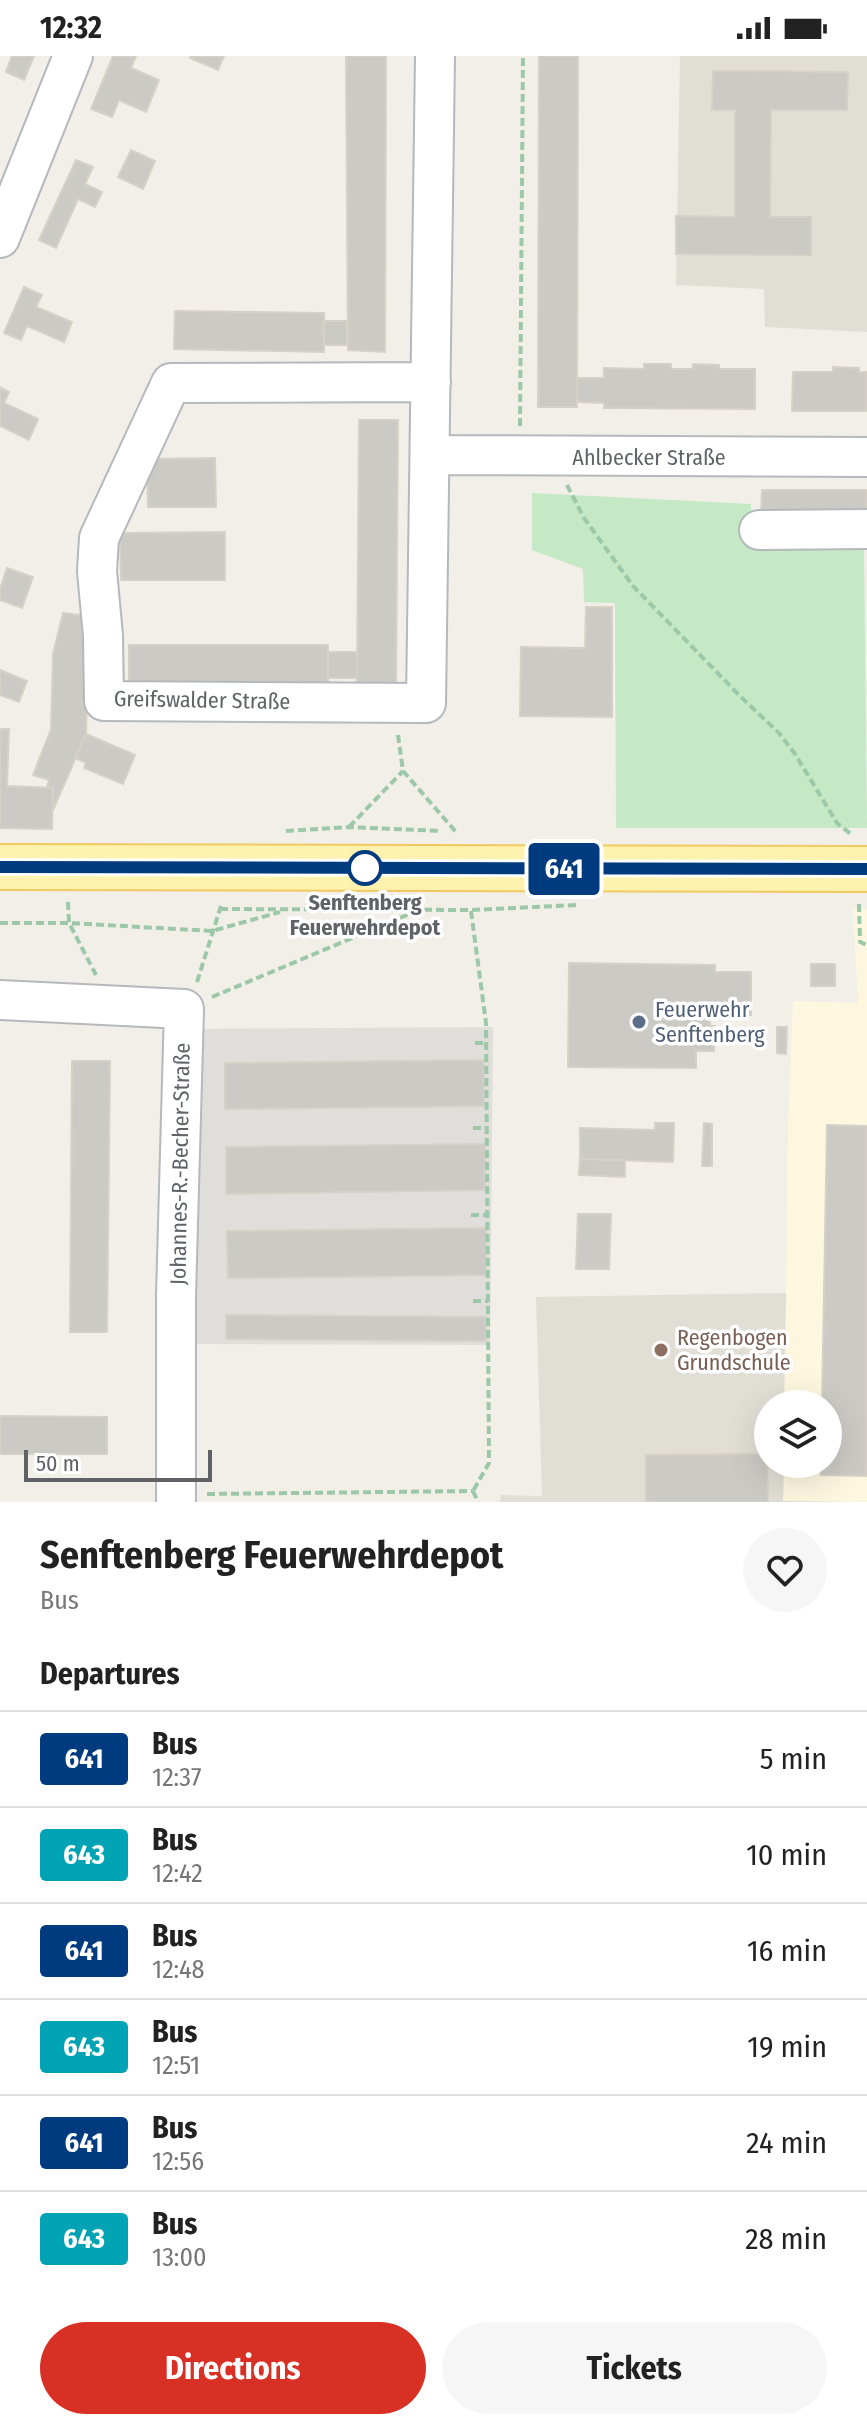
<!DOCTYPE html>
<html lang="en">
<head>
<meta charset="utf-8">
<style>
  :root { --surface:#fff; --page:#f6f6f6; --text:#222; --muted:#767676; --line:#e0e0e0; --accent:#d93025 }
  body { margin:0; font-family:"Fira Sans Condensed",sans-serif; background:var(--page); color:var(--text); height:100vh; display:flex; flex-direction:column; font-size:30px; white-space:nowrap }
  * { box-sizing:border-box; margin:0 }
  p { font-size:26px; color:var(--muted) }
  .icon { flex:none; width:44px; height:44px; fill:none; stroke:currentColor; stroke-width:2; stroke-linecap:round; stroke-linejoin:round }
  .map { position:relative; height:1446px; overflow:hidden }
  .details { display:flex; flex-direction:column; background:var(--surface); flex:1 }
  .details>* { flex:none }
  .badge { padding:0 16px; border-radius:6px; font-size:28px; line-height:52px }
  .buttons { position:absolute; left:754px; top:1334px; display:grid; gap:16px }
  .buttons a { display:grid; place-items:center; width:88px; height:88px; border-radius:50%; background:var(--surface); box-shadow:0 8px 32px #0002; font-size:40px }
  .scale { position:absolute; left:24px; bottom:20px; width:188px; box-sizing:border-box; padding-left:8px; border:4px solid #5f6368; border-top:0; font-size:22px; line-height:28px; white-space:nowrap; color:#5f6368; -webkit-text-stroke:6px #fff; paint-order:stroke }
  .map>.badge { position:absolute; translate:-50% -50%; box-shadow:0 0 0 4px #fff }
  h2 { padding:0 40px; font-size:30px; line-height:72px }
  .round { display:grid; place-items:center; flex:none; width:84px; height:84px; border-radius:42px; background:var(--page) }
  .overview { display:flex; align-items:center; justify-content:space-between; height:136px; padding:0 40px }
  h1 { font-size:38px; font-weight:700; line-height:60px }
  .action { display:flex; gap:16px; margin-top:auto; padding:16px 40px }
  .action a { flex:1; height:92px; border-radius:48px; background:var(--accent); color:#fff; font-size:32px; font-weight:700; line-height:92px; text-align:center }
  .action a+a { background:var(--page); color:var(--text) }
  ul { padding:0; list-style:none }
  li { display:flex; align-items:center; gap:24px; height:96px; padding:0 40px; border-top:2px solid var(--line) }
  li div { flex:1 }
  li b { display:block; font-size:30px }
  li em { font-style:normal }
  li .badge { min-width:88px; font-weight:700; text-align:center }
  .status { display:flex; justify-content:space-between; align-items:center; height:56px; padding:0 40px; background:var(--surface); direction:ltr }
  .status svg { height:22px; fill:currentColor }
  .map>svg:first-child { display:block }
</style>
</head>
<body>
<div class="status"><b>12:32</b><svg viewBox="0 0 49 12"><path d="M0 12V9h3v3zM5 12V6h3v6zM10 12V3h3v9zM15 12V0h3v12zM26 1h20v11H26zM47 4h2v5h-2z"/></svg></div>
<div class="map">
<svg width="867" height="1446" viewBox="0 0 867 1446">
  <rect width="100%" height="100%" fill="#f1efe8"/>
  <path fill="#fef7e0" d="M853 853H867V1446L783 1445 784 1408H828V1348H784L788 1068 793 945 858 947Z"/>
  <path fill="#e0deda" d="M493 971 490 1289 197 1288 196 973Z"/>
  <path fill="#e1ded6" d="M680 0H867V276L765 271 764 233 676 229Z
    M786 1237 784 1348H768V1408H784L783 1445 849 1446H500L501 1439 542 1440 536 1241Z"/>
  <path fill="#c5e8c5" d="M532 437 751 448V489L864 493 867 772H616L615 547 584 546 583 513 532 494Z"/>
  <path fill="#cccac5" stroke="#d6d1c6" stroke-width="2" d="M12 0H34L24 24 6 16Z
    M113 0H136L131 12 159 24 146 56 119 44 112 61 91 53Z
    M191 0H224L218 14 190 2Z
    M346 0H386L385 296 348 294Z
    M539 0H578L577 351H538Z
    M713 15 848 16 847 54H771L770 161H811V199L676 198V160L735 161V54H712Z
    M131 94 155 105 143 133 118 121Z
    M76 104 93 111 85 128 102 136 95 151 78 143 56 192 39 184Z
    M24 231 42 239 36 251 72 266 64 286 27 270 21 284 4 277Z
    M175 255 324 257V296L174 293Z
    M323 265H347V289H324Z
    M644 308H671V313H693V308L719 309V313H755V353L604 352V347L577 346V322H604V312L644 313Z
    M833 311 859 312V316H867V355H792L793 316H833Z
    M0 331 9 336 4 347 38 363 29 384 0 370Z
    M359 364H398L396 629H357Z
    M215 402 216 451H148L147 403Z
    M762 434H867V457H761Z
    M225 476V524H121L120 477Z
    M7 512 33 521 22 552 0 544V533Z
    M586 551H612V661L520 660 521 591 585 592Z
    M63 557 89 560 86 678 53 754V732L47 731 49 724 33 719 51 673 53 598Z
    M129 589H328V628H129Z
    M328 596H357V622H328Z
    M0 614 27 625 19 646 0 639Z
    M0 673H9L7 730 53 732 52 773 0 772Z
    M86 678 135 699 123 728 84 712 86 707 75 702Z
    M569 907 715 909V916H751V959H710V970H715L714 995H696V1012L568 1011Z
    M811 908H835V930H811Z
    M777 971H787L786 998 777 997Z
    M484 1004V1050L225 1053V1007Z
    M72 1005H110L107 1276H70Z
    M655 1067H674L673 1106 580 1103V1072L655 1074Z
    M704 1067 712 1068V1110H702Z
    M827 1069 867 1070V1420L821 1419V1408H828V1348H822Z
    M485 1088V1134L226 1138V1091Z
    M580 1103 625 1104V1121L579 1119Z
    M578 1158H611L609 1213H576Z
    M486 1172V1219L228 1222 227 1175Z
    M226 1259 486 1261V1285L226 1283Z
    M0 1360 107 1361V1398H0Z
    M767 1398 768 1446H646V1399Z"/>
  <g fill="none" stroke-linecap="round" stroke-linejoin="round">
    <g stroke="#b5b8bc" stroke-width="42">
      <path id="minor" d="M0 182 73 0
        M431 326 171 327 99 482 97 515 103 580 104 645 426 647 435 0
        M431 399 867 401
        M759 474 867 473
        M0 944 184 953 176 1240V1446"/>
    </g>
    <g stroke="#f2c960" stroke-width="48">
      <path id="major" d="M0 811 867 813"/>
    </g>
    <path stroke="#9cc7a9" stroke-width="4" stroke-dasharray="8 4" stroke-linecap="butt" d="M520 370 523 0
      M567 429 584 462 633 530 740 640 779 677 795 698 837 767 852 779
      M398 679 403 715 456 776
      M349 771 403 715
      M286 775 349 771 441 775
      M68 846 69 867 96 919
      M859 848 860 886 867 889
      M220 853 471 854 577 849
      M471 855 486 967 489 1407 473 1435
      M0 867H69L212 875 280 856
      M197 926 221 850
      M212 941 414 856
      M475 987H486
      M473 1072H487
      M471 1159H487
      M473 1245H488
      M473 1435 478 1446
      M207 1438 473 1435"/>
    <use href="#minor" stroke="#fff" stroke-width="38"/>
    <use href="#major" stroke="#fff2af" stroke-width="44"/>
  </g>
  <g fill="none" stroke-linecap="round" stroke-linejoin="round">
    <g stroke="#fff" stroke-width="18">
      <path id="line" d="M0 811 867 813"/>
    </g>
    <use href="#line" stroke="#003b80" stroke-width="12"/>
  </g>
  <circle fill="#fff" stroke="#003b80" stroke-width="4" cx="365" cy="812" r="16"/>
  <circle fill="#5c6f8a" stroke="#fff" stroke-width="3" cx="639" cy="966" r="8"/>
  <circle fill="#8d6e63" stroke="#fff" stroke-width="3" cx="661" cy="1294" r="8"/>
  <g text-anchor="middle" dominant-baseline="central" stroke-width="7" stroke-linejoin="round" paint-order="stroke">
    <g font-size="22" fill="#5f6368" stroke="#fff">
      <text x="649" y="401">Ahlbecker Straße</text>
      <text transform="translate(202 644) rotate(1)">Greifswalder Straße</text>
      <text transform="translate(180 1108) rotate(-89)">Johannes-R.-Becher-Straße</text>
    </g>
    <g font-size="22" font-weight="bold" fill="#5f6368" stroke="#fff">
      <text x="365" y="846">Senftenberg<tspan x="365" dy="25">Feuerwehrdepot</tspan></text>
    </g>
    <g font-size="22" fill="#4e5e75" stroke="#fff" text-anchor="start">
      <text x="655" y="953">Feuerwehr<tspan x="655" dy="25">Senftenberg</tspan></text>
    </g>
    <g font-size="22" fill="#785e54" stroke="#fff" text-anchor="start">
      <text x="677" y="1281">Regenbogen<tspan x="677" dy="25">Grundschule</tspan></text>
    </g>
  </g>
</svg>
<div class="buttons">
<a><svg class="icon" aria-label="layers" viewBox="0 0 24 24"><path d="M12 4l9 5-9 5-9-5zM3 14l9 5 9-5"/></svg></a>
</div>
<div class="scale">50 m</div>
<b class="badge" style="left:564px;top:813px;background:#003b80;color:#fff">641</b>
</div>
<section class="details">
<div class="overview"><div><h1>Senftenberg Feuerwehrdepot</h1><p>Bus</p></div><a class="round"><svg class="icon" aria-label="heart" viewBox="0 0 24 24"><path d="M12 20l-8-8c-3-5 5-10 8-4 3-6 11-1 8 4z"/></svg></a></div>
<h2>Departures</h2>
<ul>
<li><span class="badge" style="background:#003b80;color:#fff">641</span><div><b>Bus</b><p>12:37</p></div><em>5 min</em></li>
<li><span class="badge" style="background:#00a3b4;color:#fff">643</span><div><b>Bus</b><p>12:42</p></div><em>10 min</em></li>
<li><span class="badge" style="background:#003b80;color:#fff">641</span><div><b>Bus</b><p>12:48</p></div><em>16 min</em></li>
<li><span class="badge" style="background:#00a3b4;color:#fff">643</span><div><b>Bus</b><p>12:51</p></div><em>19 min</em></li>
<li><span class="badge" style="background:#003b80;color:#fff">641</span><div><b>Bus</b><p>12:56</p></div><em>24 min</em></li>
<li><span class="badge" style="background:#00a3b4;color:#fff">643</span><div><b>Bus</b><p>13:00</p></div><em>28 min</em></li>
</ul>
<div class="action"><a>Directions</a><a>Tickets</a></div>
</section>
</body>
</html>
